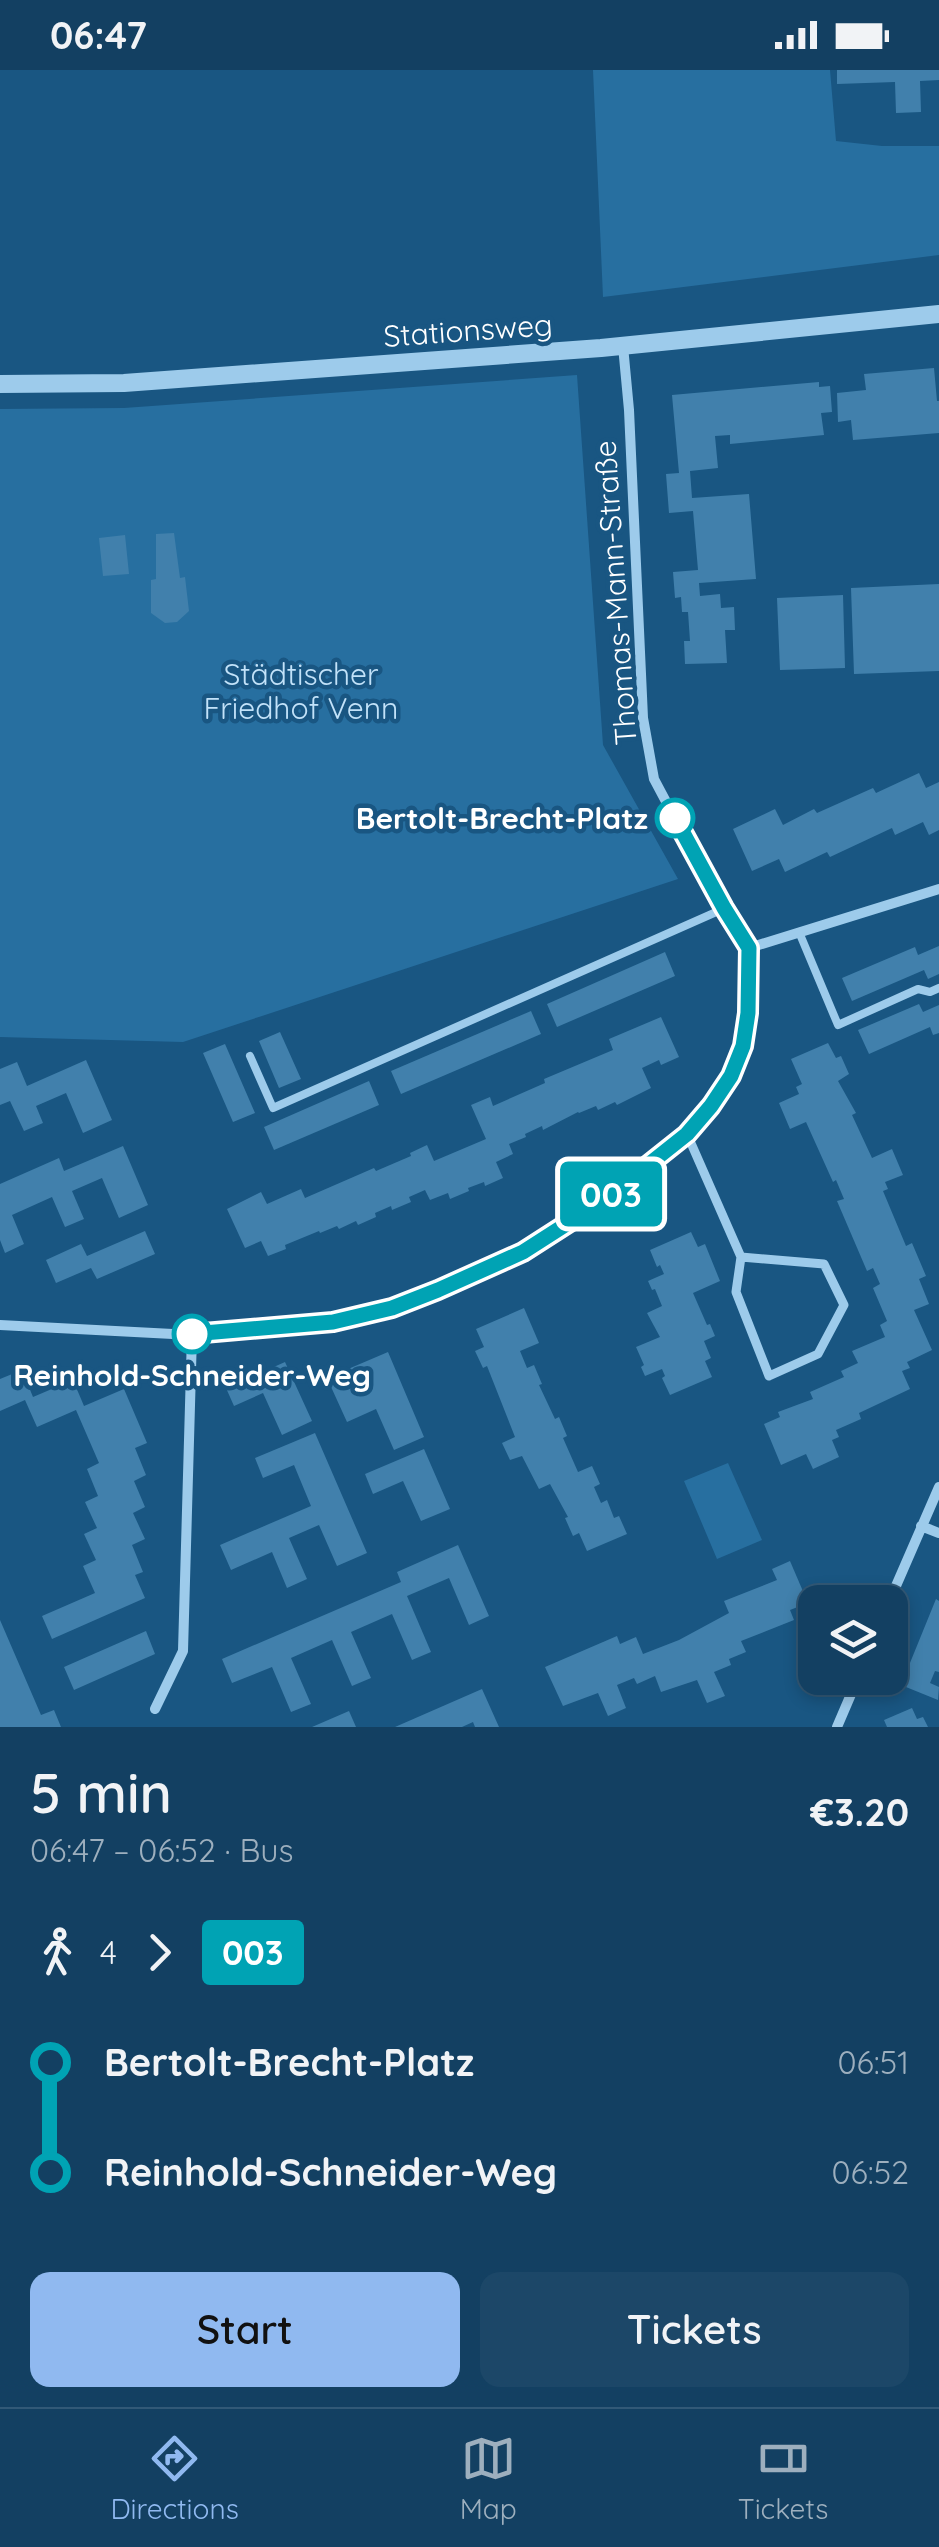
<!DOCTYPE html>
<html lang="en">
<head>
<meta charset="utf-8">
<style>
  :root { --surface:#134062; --page:#1c4768; --text:#f1f3f6; --muted:#9dafbe; --line:#325977; --accent:#90b9f0 }
  body { margin:0; font-family:Quicksand,sans-serif; background:var(--page); color:var(--text); height:100vh; display:flex; flex-direction:column; font-size:38px; white-space:nowrap }
  * { box-sizing:border-box; margin:0 }
  p { font-size:32px; color:var(--muted) }
  .icon { flex:none; width:55px; height:55px; fill:none; stroke:currentColor; stroke-width:2; stroke-linecap:round; stroke-linejoin:round }
  .map { position:relative; height:1657px; overflow:hidden }
  .sheet { display:flex; flex-direction:column; background:var(--surface); flex:1 }
  .sheet>* { flex:none }
  .badge { padding:0 20px; border-radius:8px; font-size:35px; line-height:65px }
  .buttons { position:absolute; left:798px; top:1515px; display:grid; gap:20px }
  .buttons a { display:grid; place-items:center; width:110px; height:110px; border-radius:20px; background:var(--surface); box-shadow:0 5px 15px #0003,0 0 0 2px var(--line); font-size:50px }
  .map>.badge { position:absolute; translate:-50% -50%; box-shadow:0 0 0 5px #fff }
  .legs { display:flex; align-items:center; gap:15px; height:110px; padding:0 30px; font-size:32px }
  .legs p { margin-inline-start:auto }
  .headline { display:flex; align-items:center; justify-content:space-between; height:170px; padding:0 30px }
  h1 { font-size:55px; font-weight:600; line-height:75px }
  .action { display:flex; gap:20px; margin-top:auto; padding:20px 30px }
  .action a { flex:1; height:115px; border-radius:20px; background:var(--accent); color:#111; font-size:40px; font-weight:600; line-height:115px; text-align:center }
  .action a+a { background:var(--page); color:var(--text) }
  ul { padding:0 30px; list-style:none }
  li { display:flex; align-items:center; gap:35px; height:110px; font-size:38px }
  li i { display:grid; place-items:center; width:15px; height:100%; margin:0 12px; background:currentColor }
  li i::after { content:''; width:25px; height:25px; margin:-12px; border:8px solid; border-radius:50%; background:var(--surface) }
  li p { margin-inline-start:auto }
  li:first-child i { background:linear-gradient(#0000 50%,currentColor 0) }
  li:last-child i { background:linear-gradient(currentColor 50%,#0000 0) }
  .status { display:flex; justify-content:space-between; align-items:center; height:70px; padding:0 50px; background:var(--surface); direction:ltr }
  .status svg { height:28px; fill:currentColor }
  .tab-bar { display:flex; justify-content:space-around; align-items:center; height:140px; border-top:2px solid var(--line); background:var(--surface); font-size:28px; color:var(--muted) }
  .tab-bar a { display:grid; justify-items:center; gap:5px }
  .tab-bar .current { color:var(--accent) }
  .map>svg:first-child { display:block }
</style>
</head>
<body>
<div class="status"><b>06:47</b><svg viewBox="0 0 49 12"><path d="M0 12V9h3v3zM5 12V6h3v6zM10 12V3h3v9zM15 12V0h3v12zM26 1h20v11H26zM47 4h2v5h-2z"/></svg></div>
<div class="map">
<svg width="939" height="1657" viewBox="0 0 939 1657">
  <rect width="100%" height="100%" fill="#195682"/>
  <path fill="#276fa0" d="M593 0H830L836 71 882 76H939V185L603 227Z
    M577 305 603 675 678 809 183 972 0 967V339L124 338Z
    M728 1393 762 1470 717 1489 684 1411Z"/>
  <path fill="#4180ac" d="M837 0H939V10L920 11 921 42 896 43 895 12 837 14Z
    M934 298 937 331H939V363L853 370 851 350 838 352 837 323 866 320 864 304Z
    M819 312V317L830 316 832 342 821 343 824 365 730 374V365L715 366 718 398 690 401 692 428 749 424 756 509 699 513 700 526 720 524 721 538 734 537 735 560H725L727 593 685 594 684 571H690L688 542H682L681 527 675 528 673 502 698 500 693 441 669 443 666 404 679 403 672 325Z
    M174 463 180 508 185 507 189 541 177 552 165 553 151 543V510L156 509V464Z
    M125 465 129 504 103 506 99 468Z
    M939 514V601L854 604 851 518Z
    M843 525 845 598 780 600 777 528Z
    M919 703 926 718 939 712V760L929 765 923 752 895 765 892 758 830 787 827 782 785 802 779 789 752 801 733 759 775 739 783 755 814 739 817 743 873 718 876 723Z
    M939 876V904L928 909 924 900 852 931 842 908 915 877 918 885Z
    M665 882 675 906 557 957 547 934Z
    M919 934 923 942 939 935V963L933 965 930 957 869 984 858 960Z
    M531 941 541 964 401 1024 391 1001Z
    M661 947 679 987 661 995 659 990 642 998 651 1018 617 1035 615 1032 598 1040 596 1036 579 1043 578 1042 543 1060 542 1056 525 1064 526 1067 509 1074 513 1084 496 1092 503 1108 485 1116 484 1112 468 1118 469 1121 450 1129 448 1123 430 1130 425 1120 409 1127 411 1132 392 1140 391 1136 375 1143 376 1147 358 1155 356 1151 339 1159 337 1156 320 1163 319 1161 285 1175 286 1179 268 1186 261 1171 245 1178 227 1139 261 1122 267 1134 301 1119 305 1128 374 1098 376 1101 411 1086 410 1083 427 1075 434 1091 486 1069 471 1035 490 1027 493 1036 545 1013 544 1009 613 980 609 969Z
    M280 962 301 1009 279 1018 259 971Z
    M828 973 836 988 841 986 849 1004 838 1011 856 1043 852 1045 872 1088 892 1079 903 1105 885 1112 888 1119 883 1121 906 1176 912 1173 926 1206 919 1209 929 1234 914 1240 932 1280 907 1292 910 1298 902 1301 910 1319 859 1343 861 1349 836 1360 839 1367 832 1370 839 1387 813 1399 806 1384 781 1395 764 1354 780 1347 778 1342 813 1329 810 1322 844 1307 841 1301 858 1293 852 1281 885 1267 880 1255 887 1251 873 1218 880 1214 873 1198 867 1201 837 1131 844 1129 836 1110 833 1112 806 1052 790 1059 779 1033 799 1024 796 1017 802 1014 791 989Z
    M225 974 255 1043 233 1052 203 983Z
    M86 990 112 1050 83 1063 66 1023 36 1036 43 1053 24 1061 10 1031 0 1035V999L17 992 27 1016Z
    M369 1011 379 1035 274 1080 264 1057Z
    M123 1076 148 1135 119 1148 102 1108 72 1121 84 1149 65 1157 52 1127 12 1145 24 1174 5 1183 0 1170V1114L59 1088 64 1101Z
    M145 1161 155 1184 97 1209 91 1198 56 1213 46 1190 81 1174 87 1186Z
    M691 1162 698 1177 705 1174 720 1211 693 1223 707 1255 710 1254 715 1266 704 1271 711 1288 705 1291 712 1307 670 1325 662 1308 665 1306 662 1299 645 1306 641 1297 644 1295 636 1277 660 1267 647 1243 662 1236 655 1219 652 1220 648 1211 664 1204 660 1195 657 1197 650 1180Z
    M524 1238 539 1273 520 1281 527 1298 534 1295 542 1314 539 1315 555 1349 559 1347 567 1366 563 1368 578 1402 592 1396 600 1414 594 1417 601 1433 607 1430 614 1448 619 1446 627 1464 587 1481 579 1463 573 1466 565 1448 568 1447 550 1414 539 1419 522 1386 510 1390 502 1373 515 1367 487 1296 483 1298 475 1281 484 1277 476 1259Z
    M388 1282 424 1367 394 1380 376 1339 347 1352 327 1308Z
    M285 1292 312 1351 282 1365 263 1323 234 1336 226 1318Z
    M22 1300 33 1327 73 1310 84 1336 124 1319 147 1373 135 1378 146 1405 134 1411 145 1437 133 1443 145 1469 132 1475 143 1502 135 1505 145 1528 52 1569 42 1546 95 1523 83 1496 96 1490 84 1464 97 1458 85 1432 98 1426 87 1399 99 1393 76 1340 37 1357 25 1330 0 1341V1309Z
    M315 1363 367 1483 337 1496 319 1455 289 1468 307 1509 287 1518 272 1482 231 1500 220 1475 311 1436 294 1395 263 1408 255 1388Z
    M424 1379 450 1439 421 1451 403 1411 373 1424 365 1404Z
    M458 1475 489 1546 469 1555 449 1508 407 1526 431 1582 412 1590 392 1544 351 1562 371 1608 352 1616 332 1570 291 1588 311 1634 291 1642 272 1597 232 1613 222 1589 401 1512 397 1502Z
    M790 1491 808 1533 790 1540 794 1550 741 1571 746 1582 729 1589 731 1595 714 1602 725 1626 707 1633 697 1610 661 1622 655 1606 637 1614 634 1608 617 1615 626 1638 608 1646 598 1623 563 1636 545 1597 617 1566 620 1574 636 1567 643 1584 679 1570 729 1543 724 1531 777 1510 772 1499Z
    M936 1529 939 1531V1602L935 1601 930 1613 939 1617 938 1630 901 1615Z
    M0 1550 41 1645 54 1640 61 1657H0Z
    M146 1561 155 1584 74 1620 64 1597Z
    M482 1619 499 1657H475L473 1652 462 1657H395Z
    M912 1638 917 1649 923 1647 928 1657H887L884 1650Z
    M349 1641 356 1657H312Z"/>
  <g fill="none" stroke-linecap="round" stroke-linejoin="round">
    <path stroke="#9dcbeb" stroke-width="8" d="M799 862 838 955 918 919 930 922 939 918
      M250 986 273 1038 723 839"/>
    <path stroke="#9dcbeb" stroke-width="9" d="M687 1064 741 1187 736 1222 769 1306 818 1284 844 1235 824 1194 741 1187"/>
    <path stroke="#9dcbeb" stroke-width="10" d="M749 878 939 819
      M0 1255 192 1265 333 1252 392 1238 523 1182 604 1130 687 1064 711 1036 731 1006 743 976 748 943 749 878 723 839 654 709 643 648 629 340 623 276
      M921 1456 939 1463
      M889 1532 939 1417
      M155 1639 183 1581 192 1265
      M837 1657 858 1608"/>
    <path stroke="#9dcbeb" stroke-width="18" d="M0 314 124 313 601 278 939 244"/>
  </g>
  <g fill="none" stroke-linecap="round" stroke-linejoin="round">
    <g stroke="#fff" stroke-width="22">
      <path id="line-1" d="M192 1264 333 1252 392 1238 438 1220 523 1182 604 1130 687 1064 711 1036 731 1006 743 976 748 943 749 878 724 838 675 748"/>
    </g>
    <use href="#line-1" stroke="#00a3b4" stroke-width="15"/>
  </g>
  <g fill="#fff" stroke="#00a3b4" stroke-width="5">
    <circle cx="675" cy="748" r="18"/>
    <circle cx="192" cy="1264" r="18"/>
  </g>
  <g text-anchor="middle" dominant-baseline="central" stroke-width="9" stroke-linejoin="round" paint-order="stroke">
    <g font-size="30" fill="#fff" stroke="#195682">
      <text transform="translate(468 260) rotate(-4)">Stationsweg</text>
      <text transform="translate(615 523) rotate(-94)">Thomas-Mann-Straße</text>
    </g>
    <g font-size="30" fill="#c2e2f9" stroke="#195682">
      <text x="301" y="604">Städtischer<tspan x="301" dy="34">Friedhof Venn</tspan></text>
    </g>
    <g font-size="30" font-weight="bold" fill="#fff" stroke="#195682" text-anchor="end">
      <text x="648" y="748">Bertolt-Brecht-Platz</text>
      <text x="192" y="1305" text-anchor="middle">Reinhold-Schneider-Weg</text>
    </g>
  </g>
</svg>
<div class="buttons">
<a><svg class="icon" aria-label="layers" viewBox="0 0 24 24"><path d="M12 4l9 5-9 5-9-5zM3 14l9 5 9-5"/></svg></a>
</div>
<b class="badge" style="left:611px;top:1124px;background:#00a3b4;color:#fff">003</b>
</div>
<section class="sheet">
<div class="headline"><div><h1>5 min</h1><p>06:47 – 06:52 · Bus</p></div><b>€3.20</b></div>
<div class="legs"><svg class="icon" aria-label="walk" viewBox="0 0 24 24"><circle cx="13" cy="4" r="2"/><path d="M13 8l-2 6 4 7M11 14l-3 7M7 12l3-4h3l4 4"/></svg>4<svg class="icon" aria-label="forward" viewBox="0 0 24 24"><path d="M9 5l7 7-7 7"/></svg><b class="badge" style="background:#00a3b4;color:#fff">003</b></div>
<ul>
<li><i style="color:#00a3b4"></i><b>Bertolt-Brecht-Platz</b><p>06:51</p></li>
<li><i style="color:#00a3b4"></i><b>Reinhold-Schneider-Weg</b><p>06:52</p></li>
</ul>
<div class="action"><a>Start</a><a>Tickets</a></div>
</section>
<nav class="tab-bar">
<a class="current"><svg class="icon" aria-label="directions" viewBox="0 0 24 24"><path d="M12 3l9 9-9 9-9-9zM9 14v-3h6M13 9l2 2-2 2"/></svg>Directions</a>
<a><svg class="icon" aria-label="map" viewBox="0 0 24 24"><path d="M3 6l6-2 6 2 6-2v14l-6 2-6-2-6 2zM9 4v14M15 6v14"/></svg>Map</a>
<a><svg class="icon" aria-label="tickets" viewBox="0 0 24 24"><path d="M3 7h18v10H3zM15 7v10"/></svg>Tickets</a>
</nav>
</body>
</html>
